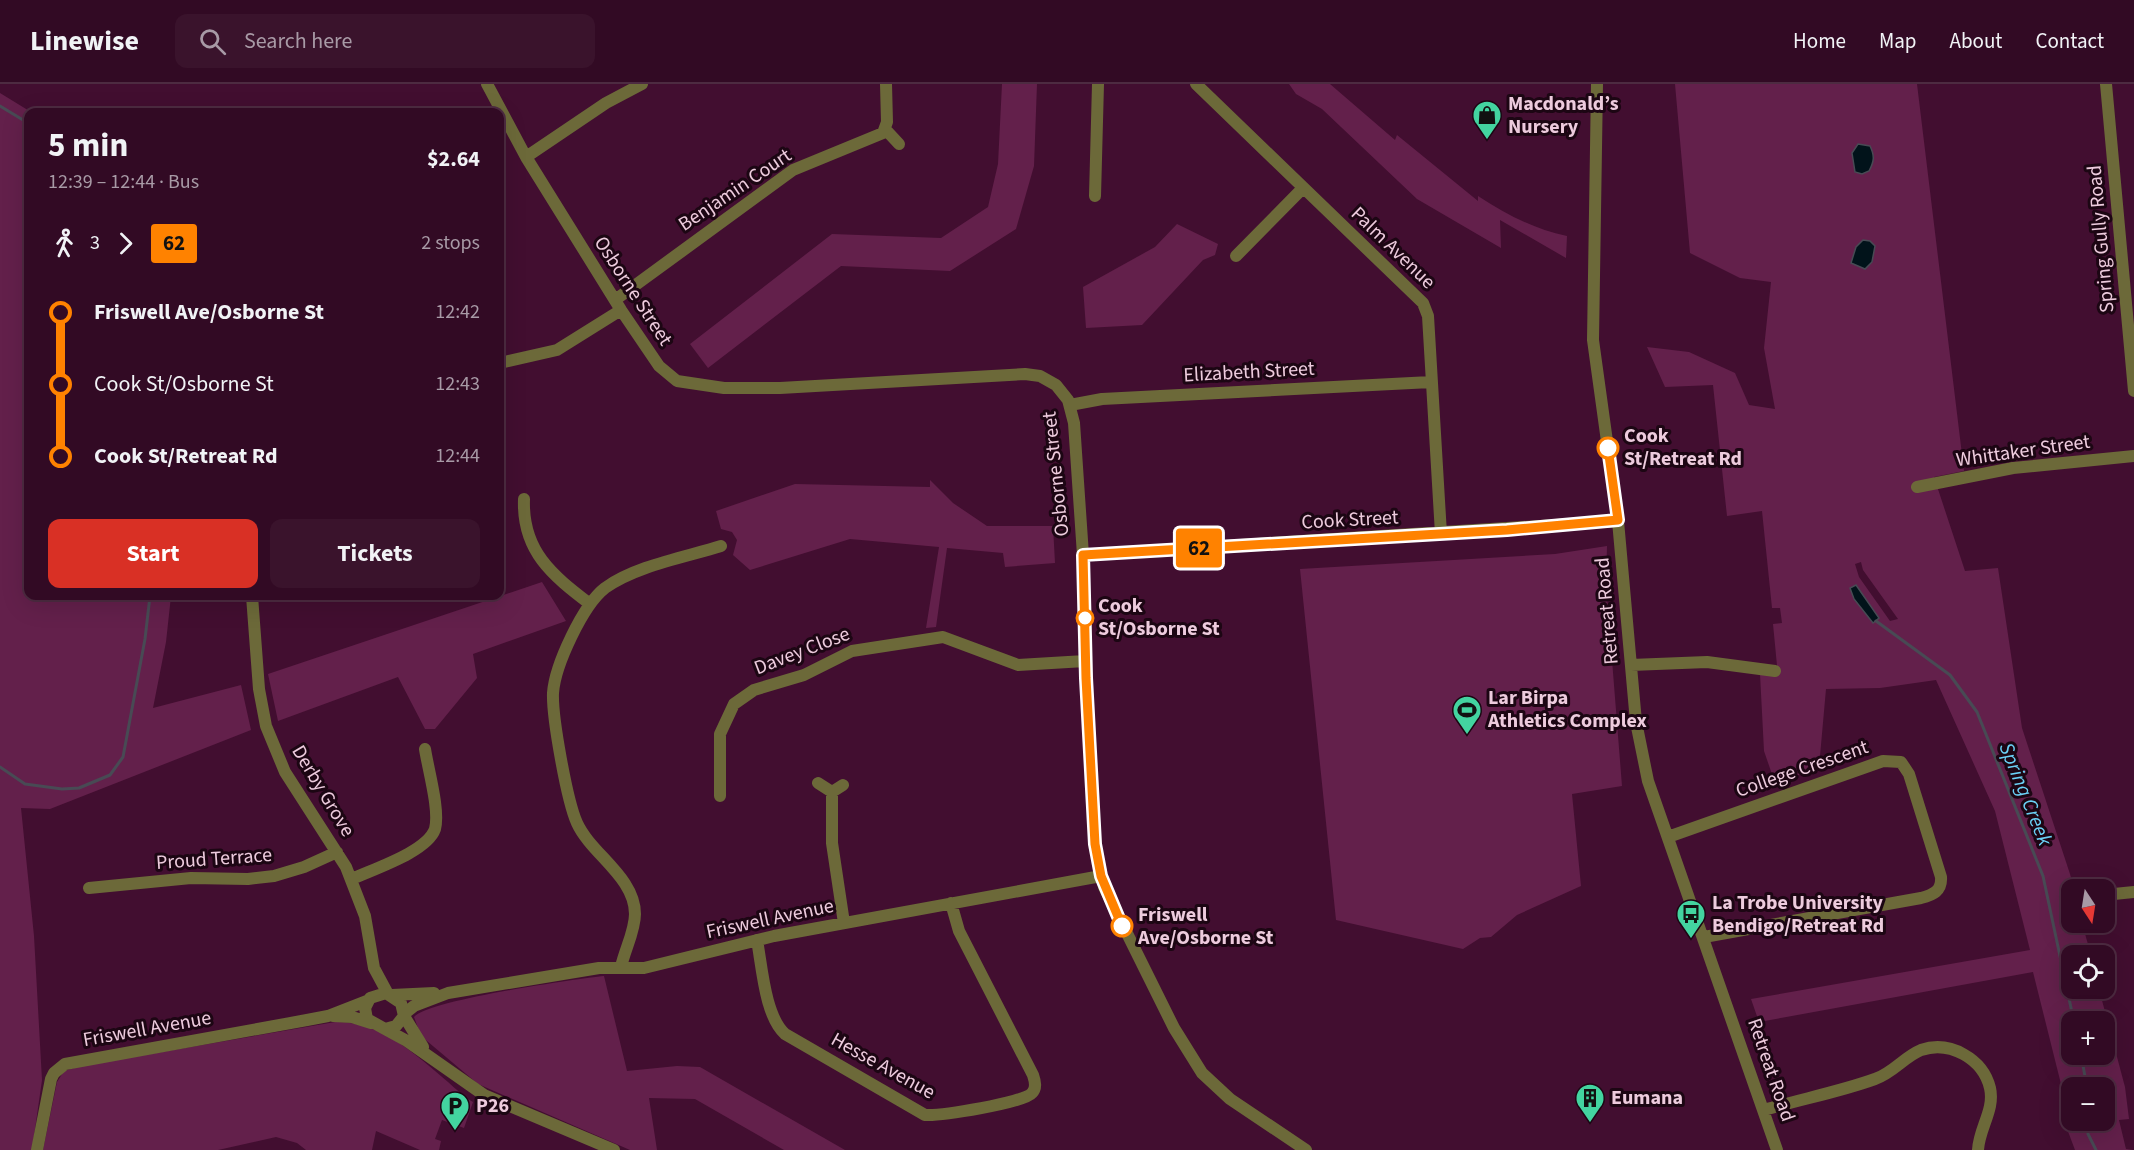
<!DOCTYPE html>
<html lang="en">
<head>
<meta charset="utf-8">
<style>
  :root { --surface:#320a24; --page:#3a132c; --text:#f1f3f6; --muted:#a89aa6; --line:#4d2b41; --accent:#d93025 }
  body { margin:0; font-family:"Source Sans 3",sans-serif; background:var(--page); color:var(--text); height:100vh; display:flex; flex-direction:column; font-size:22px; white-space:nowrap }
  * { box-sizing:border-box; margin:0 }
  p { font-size:20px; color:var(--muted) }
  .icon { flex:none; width:33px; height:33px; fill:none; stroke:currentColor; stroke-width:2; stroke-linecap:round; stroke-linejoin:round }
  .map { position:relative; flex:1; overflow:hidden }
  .details { position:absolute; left:24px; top:24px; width:480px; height:492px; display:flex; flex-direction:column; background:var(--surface); border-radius:12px; box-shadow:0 6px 24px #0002,0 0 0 2px var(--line) }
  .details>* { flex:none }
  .badge { padding:0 12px; border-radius:4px; font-size:21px; line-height:39px }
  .needle { width:39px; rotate:168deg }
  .controls { position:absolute; left:2061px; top:795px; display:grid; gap:12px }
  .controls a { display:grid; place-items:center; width:54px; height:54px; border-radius:12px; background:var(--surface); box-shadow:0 6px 24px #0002,0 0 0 2px var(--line); font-size:30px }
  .map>.badge { position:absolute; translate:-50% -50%; box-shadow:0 0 0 3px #fff }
  .legs { display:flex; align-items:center; gap:9px; height:66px; padding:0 24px; font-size:20px }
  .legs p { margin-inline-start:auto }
  .head { display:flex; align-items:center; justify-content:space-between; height:102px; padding:0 24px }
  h1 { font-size:33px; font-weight:700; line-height:45px }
  .primary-button { display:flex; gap:12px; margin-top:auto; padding:12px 24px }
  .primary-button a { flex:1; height:69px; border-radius:12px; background:var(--accent); color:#fff; font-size:24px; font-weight:700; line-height:69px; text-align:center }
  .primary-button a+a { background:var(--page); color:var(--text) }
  ul { padding:0 24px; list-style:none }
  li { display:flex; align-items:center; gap:21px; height:72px; font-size:22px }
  li i { display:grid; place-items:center; width:9px; height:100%; margin:0 8px; background:currentColor }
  li i::after { content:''; width:15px; height:15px; margin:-8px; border:4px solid; border-radius:50%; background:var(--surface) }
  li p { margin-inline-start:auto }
  li:first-child i { background:linear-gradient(#0000 50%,currentColor 0) }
  li:last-child i { background:linear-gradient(currentColor 50%,#0000 0) }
  header { display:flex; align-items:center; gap:36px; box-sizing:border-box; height:84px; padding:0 30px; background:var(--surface); border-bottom:2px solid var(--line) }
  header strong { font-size:28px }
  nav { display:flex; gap:33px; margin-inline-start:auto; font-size:21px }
  .search { width:420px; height:54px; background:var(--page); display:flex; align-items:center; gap:15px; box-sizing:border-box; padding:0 21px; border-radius:12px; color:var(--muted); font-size:22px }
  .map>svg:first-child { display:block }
</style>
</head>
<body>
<header>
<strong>Linewise</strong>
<div class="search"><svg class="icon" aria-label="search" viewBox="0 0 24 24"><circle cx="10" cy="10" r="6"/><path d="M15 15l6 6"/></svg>Search here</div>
<nav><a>Home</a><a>Map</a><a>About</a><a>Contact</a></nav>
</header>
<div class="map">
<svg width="2134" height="1066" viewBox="0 0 2134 1066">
  <rect width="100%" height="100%" fill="#420e30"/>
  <path fill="#63204b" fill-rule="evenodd" d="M1002 0H1037L1034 82 1016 145 950 187 841 182 708 284 690 260 832 150 941 154 988 123 998 80Z
    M1289 0H1330L1395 56 1397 51 1478 117V112C1506 130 1533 145 1567 152L1566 174 1500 136 1501 164 1417 115 1322 25 1296 10Z
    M1675 0H1917L1964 387 1934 393 1965 487 1998 484 2022 644 2070 790 2074 805 2072 806V838L2082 839 2091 871 2072 872V904L2099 905 2125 1003 2129 1035 2119 1036 2126 1065 2133 1066H2075L2066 1042 2064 1012 2033 888 1759 938 1751 915 2030 866 1995 727 1936 596 1880 604 1826 605 1820 672 1823 683 1775 699 1764 667 1760 590 1778 592 1773 540 1782 539 1780 524H1772L1762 427 1727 432 1713 301 1665 303 1647 263 1689 268 1735 289 1749 321 1775 325 1764 264 1771 198 1740 194 1690 169ZM1861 478 1863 486 1898 535 1890 537 1859 493 1855 480ZM2072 938H2104V970H2072ZM2072 1004H2104V1036H2072Z
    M0 9 31 28H28V512H171L166 558 153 624 241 601 251 646 50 725 21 724 34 852 42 996 32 1066H0Z
    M1177 140 1218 160 1215 171 1203 176 1142 241 1086 244 1083 203 1155 163Z
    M930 396 953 419 987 442H1053L1055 479 1005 483 1003 469 947 464 936 543 926 544 939 463 850 455 750 486 733 471 737 456 732 448 721 445 716 427 795 400 930 403Z
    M1607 462 1606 500 1622 702 1572 710 1581 802 1517 831 1491 853 1480 854 1463 865 1336 836 1300 485 1555 470Z
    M542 498 566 537 473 570 477 594 435 645H425L398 593 278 637 268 590Z
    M604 892 627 987 677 982 700 983 845 1066H784L695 1015 649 1014 657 1066H630L478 1000 421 952 414 933C429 916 575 895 604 892Z
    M335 938C381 937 415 970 448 998 456 1005 464 1013 473 1018L464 1044 442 1036 435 1055 441 1057 439 1066H420L376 1047 372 1066H306L297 1059 276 1053 218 1066H43L57 998 64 987 81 982Z"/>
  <path fill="#01131a" stroke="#484a54" stroke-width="1.5" d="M1858 60 1870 62C1875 72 1874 78 1869 87L1862 90 1855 88 1852 69Z
    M1863 156 1870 157 1875 162 1872 178 1865 185 1851 179 1856 163Z
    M1856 501 1879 534 1873 539 1854 515 1850 504Z"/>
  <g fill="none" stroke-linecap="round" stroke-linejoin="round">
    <path stroke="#484a54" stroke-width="3" d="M0 22 28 39
      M1876 537 1950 591 1977 628 2043 792 2074 938
      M0 683 25 700 62 705 79 704 110 691 123 673 145 555 150 512
      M2081 970 2087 1004
      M2088 1036V1050L2096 1066"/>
    <path stroke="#6c6939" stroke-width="12" d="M487 0 526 73 621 226 659 282 677 297 724 304H780L1025 290 1040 292 1056 301 1068 316 1074 339 1083 471 1086 594 1095 760 1104 803 1174 944 1202 989 1230 1015 1306 1066
      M1196 0 1423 219 1428 232 1441 450
      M1597 0 1593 256 1618 437 1636 638 1648 697 1777 1066
      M2106 0 2134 307
      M886 46 899 60
      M526 73 606 19 642 0
      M1095 112 1098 0
      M1236 172 1303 104
      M615 216 793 86 883 49 887 38 886 0
      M500 279 557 266 621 226
      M1070 321 1102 315 1431 298
      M1917 403 2013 384 2134 372
      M524 415C522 467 552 491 590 520
      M1083 471 1618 437
      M252 512 259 605 266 642 285 688 346 783 365 832 374 884 388 910
      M1631 581 1707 578 1775 587
      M818 699 832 708 843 701
      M832 708V759L844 839
      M720 712V650L734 620 754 606 804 591 852 567 943 553 1018 581 1085 577
      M1668 753 1883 677 1901 678 1909 690 1941 793C1942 807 1933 811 1921 814L1704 853
      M352 795C373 785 427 768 435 745 440 726 428 685 425 665
      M89 804 191 794 248 795 274 792 304 783 337 768
      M2104 811 2134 808
      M757 856C762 883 765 932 785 950L925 1031C940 1032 1024 1019 1032 1009 1037 1004 1035 997 1033 991L959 847 951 819
      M621 883C625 865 635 847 635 830 635 793 591 770 577 739 567 717 552 633 553 609 555 581 583 521 605 504 635 482 686 473 721 462
      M386 909 401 919 404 932 396 942 385 945 367 935 365 924 370 914Z
      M392 911 434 909
      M404 930 414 922 448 909 599 884H644L774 852 1101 792
      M333 932 352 933 371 939
      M404 932 423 963
      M385 945 407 957 484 1011 614 1066
      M1764 1026C1801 1015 1839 1008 1875 995 1893 989 1904 973 1921 966 1950 956 1983 975 1990 1004 1995 1026 1979 1044 1978 1066
      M37 1066 51 995 54 989 65 980 307 936 328 932 369 916"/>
  </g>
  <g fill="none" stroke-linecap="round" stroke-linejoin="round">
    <g stroke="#fff" stroke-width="14">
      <path id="line-1" d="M1122 842 1101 792 1095 760 1086 594 1083 471 1507 446 1618 436 1608 364"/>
    </g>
    <use href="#line-1" stroke="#ff8200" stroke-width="9"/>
  </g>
  <defs>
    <g id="shop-pin" transform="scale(1.5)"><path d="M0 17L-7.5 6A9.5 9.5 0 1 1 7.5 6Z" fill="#43d4a0" stroke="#1c0613"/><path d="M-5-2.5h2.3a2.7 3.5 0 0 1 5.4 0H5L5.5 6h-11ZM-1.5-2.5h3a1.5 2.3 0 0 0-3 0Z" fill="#111"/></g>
    <g id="stadium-pin" transform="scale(1.5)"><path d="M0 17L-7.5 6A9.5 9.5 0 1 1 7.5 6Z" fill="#43d4a0" stroke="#1c0613"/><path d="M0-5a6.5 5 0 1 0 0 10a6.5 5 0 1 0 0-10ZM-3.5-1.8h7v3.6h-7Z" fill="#111"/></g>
    <g id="bus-pin" transform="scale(1.5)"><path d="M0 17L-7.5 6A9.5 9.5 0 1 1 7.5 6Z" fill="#43d4a0" stroke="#1c0613"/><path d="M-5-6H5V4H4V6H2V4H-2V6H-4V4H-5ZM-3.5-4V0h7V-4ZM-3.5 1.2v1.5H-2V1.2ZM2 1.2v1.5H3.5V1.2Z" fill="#111"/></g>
    <g id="building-pin" transform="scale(1.5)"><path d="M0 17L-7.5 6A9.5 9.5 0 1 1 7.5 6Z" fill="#43d4a0" stroke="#1c0613"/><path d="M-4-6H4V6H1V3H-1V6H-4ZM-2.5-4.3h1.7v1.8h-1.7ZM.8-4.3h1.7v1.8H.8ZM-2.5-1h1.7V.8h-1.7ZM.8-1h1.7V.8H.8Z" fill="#111"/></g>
    <g id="parking-pin" transform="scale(1.5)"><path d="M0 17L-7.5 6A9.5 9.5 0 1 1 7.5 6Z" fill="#43d4a0" stroke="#1c0613"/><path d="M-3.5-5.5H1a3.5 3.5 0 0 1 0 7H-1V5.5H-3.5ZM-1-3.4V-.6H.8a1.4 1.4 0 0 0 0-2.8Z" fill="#111"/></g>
  </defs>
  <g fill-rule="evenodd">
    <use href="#shop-pin" x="1487" y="31"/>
    <use href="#stadium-pin" x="1467" y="626"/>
    <use href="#bus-pin" x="1691" y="830"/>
    <use href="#building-pin" x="1590" y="1014"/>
    <use href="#parking-pin" x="455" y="1022"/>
  </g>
  <g fill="#fff" stroke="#ff8200" stroke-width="3">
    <circle cx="1608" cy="364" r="10"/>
    <circle cx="1085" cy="534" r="8"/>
    <circle cx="1122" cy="842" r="10"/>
  </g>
  <g text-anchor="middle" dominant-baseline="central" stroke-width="6" stroke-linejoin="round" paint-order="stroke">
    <g font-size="20" font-weight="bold" fill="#edcbdd" stroke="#1c0613" text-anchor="start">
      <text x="1508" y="20">Macdonald’s<tspan x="1508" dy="23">Nursery</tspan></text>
      <text x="1488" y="614">Lar Birpa<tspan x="1488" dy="23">Athletics Complex</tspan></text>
      <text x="1712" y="819">La Trobe University<tspan x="1712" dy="23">Bendigo/Retreat Rd</tspan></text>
      <text x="1611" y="1014">Eumana</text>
      <text x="476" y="1022">P26</text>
    </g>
    <g font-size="20" fill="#edcbdd" stroke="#1c0613">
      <text transform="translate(735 106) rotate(-34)">Benjamin Court</text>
      <text transform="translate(2101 155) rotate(-95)">Spring Gully Road</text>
      <text transform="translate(1393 164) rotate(44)">Palm Avenue</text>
      <text transform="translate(633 207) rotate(57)">Osborne Street</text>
      <text transform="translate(1249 288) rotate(-3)">Elizabeth Street</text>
      <text transform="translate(2023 367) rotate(-8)">Whittaker Street</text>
      <text transform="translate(1056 390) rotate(-96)">Osborne Street</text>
      <text transform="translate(1350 436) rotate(-3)">Cook Street</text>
      <text transform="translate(1607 527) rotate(-95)">Retreat Road</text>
      <text transform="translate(802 567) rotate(-21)">Davey Close</text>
      <text transform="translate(1802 685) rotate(-19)">College Crescent</text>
      <text transform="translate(323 707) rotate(59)">Derby Grove</text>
      <text transform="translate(214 775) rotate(-4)">Proud Terrace</text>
      <text transform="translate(770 835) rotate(-12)">Friswell Avenue</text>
      <text transform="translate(147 945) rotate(-10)">Friswell Avenue</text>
      <text transform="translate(883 982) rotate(29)">Hesse Avenue</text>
      <text transform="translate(1771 986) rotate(71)">Retreat Road</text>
    </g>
    <g font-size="20" font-weight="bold" fill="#edcbdd" stroke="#1c0613" text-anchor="start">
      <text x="1624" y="352">Cook<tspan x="1624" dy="23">St/Retreat Rd</tspan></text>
      <text x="1098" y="522">Cook<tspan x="1098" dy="23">St/Osborne St</tspan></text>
      <text x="1138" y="831">Friswell<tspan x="1138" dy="23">Ave/Osborne St</tspan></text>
    </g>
    <g font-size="21" font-style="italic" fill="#6bd1f6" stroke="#1c0613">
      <text transform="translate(2026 710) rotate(68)">Spring Creek</text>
    </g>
  </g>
</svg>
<div class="controls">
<a><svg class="needle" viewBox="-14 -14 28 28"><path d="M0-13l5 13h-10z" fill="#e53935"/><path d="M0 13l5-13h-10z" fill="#a89aa6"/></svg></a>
<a><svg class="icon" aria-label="locate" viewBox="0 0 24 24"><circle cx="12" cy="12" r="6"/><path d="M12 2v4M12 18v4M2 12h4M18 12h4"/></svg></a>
<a>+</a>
<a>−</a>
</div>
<b class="badge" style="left:1199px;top:464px;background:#ff8200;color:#111">62</b>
<section class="details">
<div class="head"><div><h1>5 min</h1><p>12:39 – 12:44 · Bus</p></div><b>$2.64</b></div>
<div class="legs"><svg class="icon" aria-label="walk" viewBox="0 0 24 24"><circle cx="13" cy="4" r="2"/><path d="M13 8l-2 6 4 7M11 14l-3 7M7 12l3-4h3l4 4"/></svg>3<svg class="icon" aria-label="forward" viewBox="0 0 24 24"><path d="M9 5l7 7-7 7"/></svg><b class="badge" style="background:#ff8200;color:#111">62</b><p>2 stops</p></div>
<ul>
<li><i style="color:#ff8200"></i><b>Friswell Ave/Osborne St</b><p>12:42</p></li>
<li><i style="color:#ff8200"></i><span>Cook St/Osborne St</span><p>12:43</p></li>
<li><i style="color:#ff8200"></i><b>Cook St/Retreat Rd</b><p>12:44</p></li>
</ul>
<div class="primary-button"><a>Start</a><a>Tickets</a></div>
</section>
</div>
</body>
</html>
